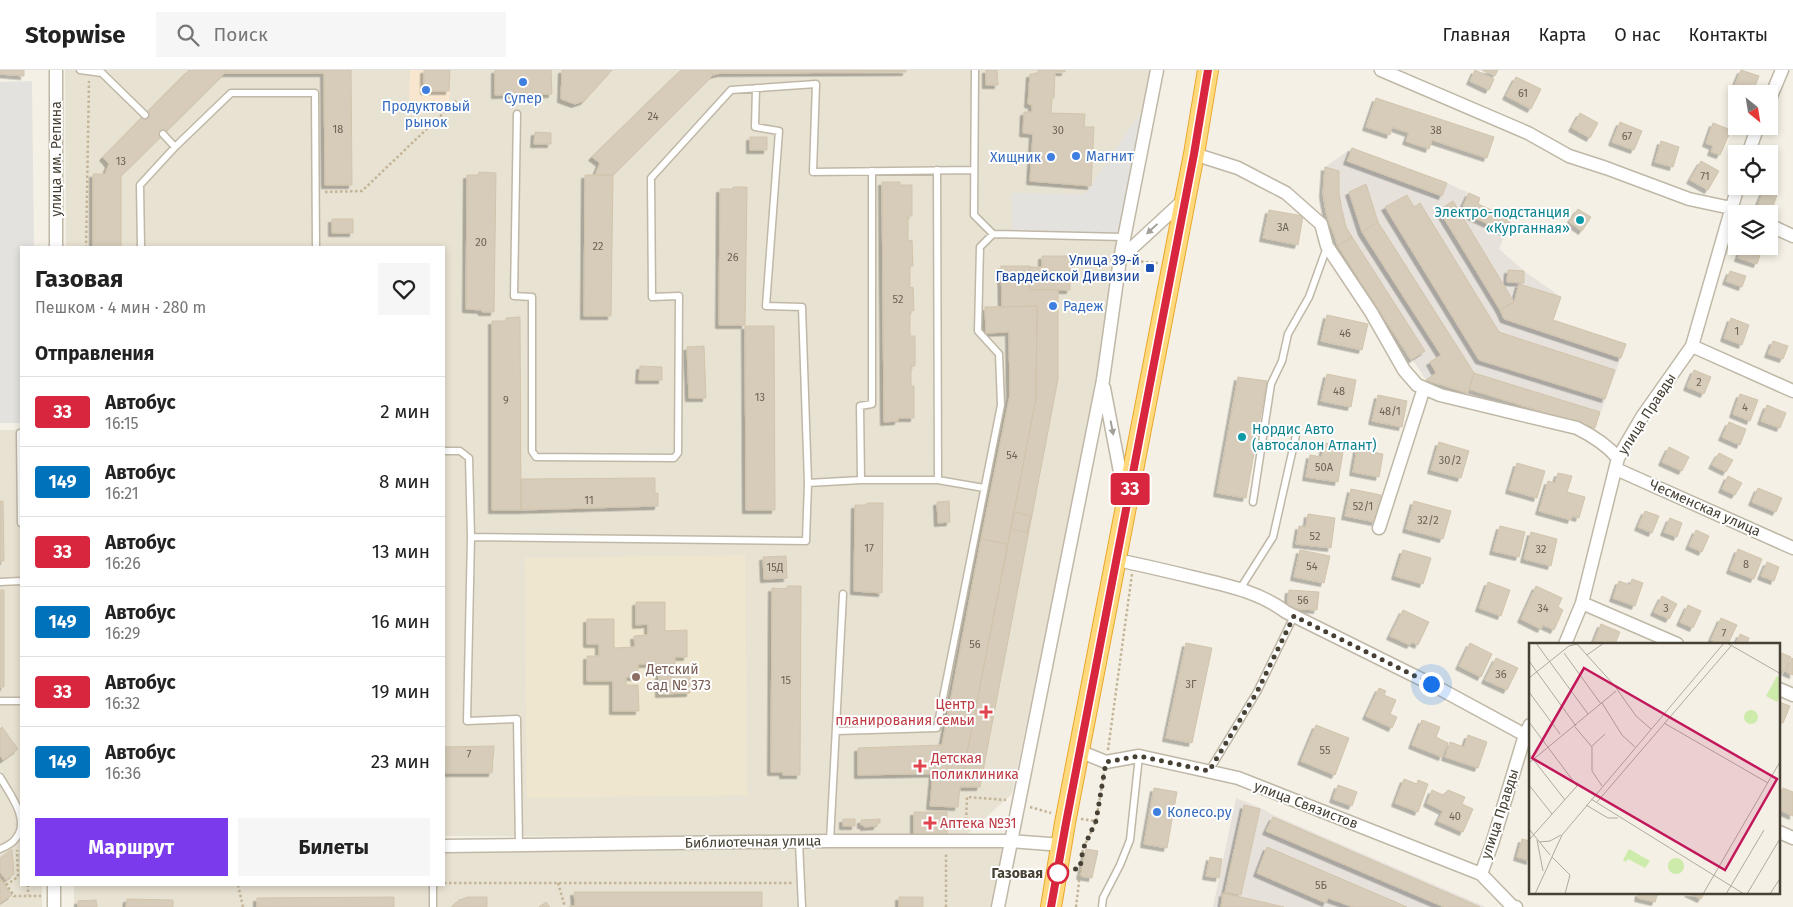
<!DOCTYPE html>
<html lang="ru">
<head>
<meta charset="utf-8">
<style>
  :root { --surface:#fff; --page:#f6f6f6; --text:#222; --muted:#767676; --line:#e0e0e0; --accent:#7c3aed }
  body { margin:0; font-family:"Fira Sans",sans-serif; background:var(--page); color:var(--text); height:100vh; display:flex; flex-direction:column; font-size:19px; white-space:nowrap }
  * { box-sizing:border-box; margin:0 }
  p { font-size:16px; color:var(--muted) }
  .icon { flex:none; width:28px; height:28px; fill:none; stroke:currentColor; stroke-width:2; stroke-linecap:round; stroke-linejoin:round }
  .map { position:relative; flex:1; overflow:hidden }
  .details { position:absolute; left:20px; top:176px; width:425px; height:640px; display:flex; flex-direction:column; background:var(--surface); border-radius:0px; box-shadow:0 2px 8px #0003 }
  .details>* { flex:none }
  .badge { padding:0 10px; border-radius:4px; font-size:18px; line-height:32px }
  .needle { width:32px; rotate:150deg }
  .fabs { position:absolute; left:1728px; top:15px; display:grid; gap:10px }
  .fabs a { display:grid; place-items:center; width:50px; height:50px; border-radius:0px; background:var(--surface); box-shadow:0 2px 8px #0003; font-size:25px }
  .you { position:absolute; width:25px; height:25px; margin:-12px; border:4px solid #fff; border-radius:50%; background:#1a73e8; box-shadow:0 0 0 8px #1a73e833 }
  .map>.badge { position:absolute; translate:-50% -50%; box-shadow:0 0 0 2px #fff }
  h2 { padding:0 15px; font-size:19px; line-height:45px }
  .round { display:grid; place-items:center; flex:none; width:52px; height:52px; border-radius:0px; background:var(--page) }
  .headline { display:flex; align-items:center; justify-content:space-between; height:85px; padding:0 15px }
  h1 { font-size:24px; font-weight:700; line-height:38px }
  .primary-button { display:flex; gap:10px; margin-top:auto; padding:10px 15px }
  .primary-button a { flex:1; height:58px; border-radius:0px; background:var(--accent); color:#fff; font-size:20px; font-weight:700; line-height:58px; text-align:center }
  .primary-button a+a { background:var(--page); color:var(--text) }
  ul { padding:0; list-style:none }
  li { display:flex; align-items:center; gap:15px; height:70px; padding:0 15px; border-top:1px solid var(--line) }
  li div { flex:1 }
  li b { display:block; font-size:19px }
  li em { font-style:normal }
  li .badge { min-width:55px; font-weight:700; text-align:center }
  header { display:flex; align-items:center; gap:30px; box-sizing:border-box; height:70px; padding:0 25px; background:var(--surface); border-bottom:1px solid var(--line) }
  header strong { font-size:24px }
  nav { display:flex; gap:28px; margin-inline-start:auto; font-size:18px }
  .search { width:350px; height:45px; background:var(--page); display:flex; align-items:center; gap:12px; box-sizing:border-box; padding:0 18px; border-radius:0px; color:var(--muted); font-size:19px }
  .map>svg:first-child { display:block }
</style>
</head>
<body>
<header>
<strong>Stopwise</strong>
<div class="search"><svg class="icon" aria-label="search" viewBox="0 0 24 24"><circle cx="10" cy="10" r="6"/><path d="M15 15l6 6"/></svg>Поиск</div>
<nav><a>Главная</a><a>Карта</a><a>О нас</a><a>Контакты</a></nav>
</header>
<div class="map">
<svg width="1793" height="837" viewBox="0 0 1793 837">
  <defs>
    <filter id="shadow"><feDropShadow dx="-3.5" dy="3.5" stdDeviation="0" flood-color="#0004"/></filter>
  </defs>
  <rect width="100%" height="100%" fill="#f4f0e5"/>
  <path fill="#e8e2d2" d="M65 0H1153L1087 363 1012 724 963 768 444 766V178L66 177Z
    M0 360H21V815H42V837H0Z
    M1003 776 991 837H74V815H444V780Z"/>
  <path fill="#f8e7ce" d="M410 0H424L423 19 450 20 449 40 409 39Z"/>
  <path fill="#e6e1da" d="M1352 78 1447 113 1480 128 1478 134 1511 149 1499 179 1524 201 1561 227 1553 250 1626 274 1595 358 1470 319 1468 323 1426 310 1338 176 1332 164 1323 124 1325 97Z
    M1236 728 1261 738 1271 744 1486 837H1213Z"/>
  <path fill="#eee6ce" d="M745 485 747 725 527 728 525 488Z"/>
  <path fill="#e4e2de" d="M32 11 34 177 21 178V353H0V12Z
    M1146 35 1122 164 1012 162V123L1085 124Z"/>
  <path fill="#d6ccb9" stroke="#d2c4ac" filter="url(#shadow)" d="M0 0H24V6L0 4Z
    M189 0H225V3L121 106V178H93V104H105L109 94 103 87Z
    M225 0H351L352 115H325L324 3H225Z
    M424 0H450L449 21H424Z
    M495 0H551L552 24 495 25Z
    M562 0H612L584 31 575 34 561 29Z
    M681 0H709L713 5 613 105H595L600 93 592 87Z
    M709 0H906V2L721 3 713 5Z
    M986 0H997L998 15H986Z
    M1038 0H1065V2H1055L1054 28H1052L1051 43 1085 44 1084 57H1094L1091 116 1030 111 1033 64 1023 63 1024 42H1032V35L1028 34 1030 4H1038Z
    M1475 0 1494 9 1489 20 1470 11Z
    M1482 0H1498L1495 6Z
    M1741 0 1759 6 1752 24H1736L1732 22Z
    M1516 7 1541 19 1531 39 1506 26Z
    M1376 28 1494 67 1487 88 1432 70 1429 79 1406 71 1409 63 1392 57 1390 65 1366 57Z
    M1580 43 1598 53 1590 68 1572 58Z
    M1620 52 1642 61 1634 80 1612 72Z
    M1713 53 1731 60 1720 85 1711 82 1713 76 1706 73Z
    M535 62 551 63V74H534Z
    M750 67H767V80H750Z
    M1661 71 1679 77 1673 97 1655 92Z
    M1352 78 1447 113 1442 126 1347 91Z
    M1701 91 1719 101 1708 120 1690 110Z
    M1325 97 1339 101V123L1342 140 1346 157 1352 167 1338 176 1327 146 1323 124Z
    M479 102 496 103 494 242H482V240L466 239 467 105H479Z
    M585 105H613L611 246H584Z
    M882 112H900V115H912V146H908V171L912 170 913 196H910V218L913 217 914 241 910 240V266H915V296H911V316H914V348H898V351L884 352Z
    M1366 114 1378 152 1362 162 1349 122Z
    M733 117H747L745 255H719L720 119H733Z
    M1764 120 1777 125 1772 139 1758 134Z
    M1469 123 1480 128 1478 134 1511 149 1505 162 1471 146 1474 141 1463 136Z
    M1407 125 1414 137 1420 133 1499 262 1615 300 1605 329 1479 290 1385 137Z
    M1453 131 1514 232 1500 240 1439 140Z
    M1578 139 1591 147 1582 161 1569 152Z
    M1269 140 1303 146 1298 175 1263 168Z
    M332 149H353V163H332Z
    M1378 152 1474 303 1468 323 1426 310 1436 303 1430 292 1441 285 1362 162Z
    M1352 167 1425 281 1411 290 1338 176Z
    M1742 176H1763L1757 194 1738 188Z
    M1042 186H1070V220H1030V197H1042Z
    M1001 196H1030V220H1058V309L980 717H960L958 737 930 736 933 703H963L1036 328 1037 236 1002 237Z
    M1508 200 1524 201V213L1507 212Z
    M1730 201 1746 206 1742 217 1726 211Z
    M1519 214 1561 227 1553 250 1626 274 1621 288 1504 249 1500 240 1514 232Z
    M1037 236 1036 328 1008 474 981 469 1010 325 1009 262 986 263 985 237Z
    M1327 245 1368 254 1362 280 1321 271Z
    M520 247 521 440H492V251H506V248Z
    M1731 248 1749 255 1742 275 1724 268Z
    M745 256H774L775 440H746Z
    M1773 271 1788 276 1783 289 1768 284Z
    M704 276 706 328H689L687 277Z
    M640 296 662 297V310H639Z
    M1694 300 1711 307 1704 324 1687 317Z
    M1474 303 1600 342 1595 358 1469 319Z
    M1327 304 1356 310 1351 337 1321 331Z
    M1238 307 1267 311 1246 428 1217 423Z
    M1740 324 1758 330 1750 351 1733 344Z
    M1378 325 1407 331 1402 357 1372 351Z
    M1767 335 1786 343 1780 358 1761 351Z
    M1729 352 1746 359 1740 375 1722 367Z
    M1439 372 1469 381 1461 408 1431 400Z
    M1324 373 1344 376 1338 412 1306 407 1310 385 1322 387Z
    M1669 377 1689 387 1682 401 1662 392Z
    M1357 379 1383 384 1379 407 1353 402Z
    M1719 383 1733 390 1726 402 1712 395Z
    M1517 393 1545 401 1537 428 1509 420Z
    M1558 403 1572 406 1567 422 1585 427 1579 448 1572 446 1571 450 1539 441 1548 411 1555 413Z
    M1728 406 1742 413 1735 425 1722 419Z
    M655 408V423H658V436L521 440V409Z
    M1758 418 1782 428 1776 442 1752 432Z
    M1351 419 1381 425 1375 452 1345 446Z
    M0 431H3L4 491H0Z
    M949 431 950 452 938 453 937 432Z
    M1414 431 1451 441 1443 469 1406 459Z
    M867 433H883L882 523 854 521 855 435H867Z
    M1645 441 1659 446 1652 463 1638 457Z
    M1014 442 1031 446 1027 463 1011 459Z
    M1308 444 1335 448 1331 478 1296 474 1299 456 1306 457Z
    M1670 448 1682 453 1677 467 1664 462Z
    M1500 456 1525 462 1519 487 1493 481Z
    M1696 460 1709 466 1702 482 1689 476Z
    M1531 462 1557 469 1551 496 1524 489Z
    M981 469 1008 474 963 703 858 705V678L942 675Z
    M1738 479 1762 489 1754 509 1730 500Z
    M1300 480 1330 486 1324 513 1294 507Z
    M1403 480 1431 488 1423 514 1395 506Z
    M786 486 787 508 764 509 763 487Z
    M1767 492 1779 497 1774 511 1761 506Z
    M1632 509 1643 513 1635 536 1613 528 1619 511 1630 515Z
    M1488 512 1510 520 1501 546 1479 538Z
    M787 516H801L800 705H783V702H771L772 518 787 519Z
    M1536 516 1562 528 1558 537 1563 540 1554 560 1543 555 1541 559 1521 549Z
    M0 520H4V617H0Z
    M1289 520 1319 522 1317 540 1287 538Z
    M1662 526 1677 534 1669 549 1654 542Z
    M636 532H665V561L687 560V587H675V597H690V623L659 624V594H638V607H626V615H638L639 641H613V611H587V586H599V574H587V549H614V578L635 577 634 566 648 565V554L636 555Z
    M1688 535 1701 541 1693 558 1680 552Z
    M1403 540 1429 552 1418 575 1412 572 1410 575 1390 566Z
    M1721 548 1737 555 1728 574H1721L1711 570Z
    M1601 554 1620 562 1615 574H1593Z
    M1740 564 1749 568 1747 574H1736Z
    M1186 573 1212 578 1192 673 1166 668Z
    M1470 573 1492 584 1481 607 1459 596Z
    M1779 582 1791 587 1784 602 1779 600Z
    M1496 588 1518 598 1507 620 1485 610Z
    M1792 588 1793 589V605L1786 602Z
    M1379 618 1386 621 1384 625 1396 630 1390 644 1397 647 1392 658 1366 646Z
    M1779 632 1790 636 1783 653 1779 652Z
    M1422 650 1440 657 1436 667 1448 673 1442 687 1412 675Z
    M1316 655 1349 668 1335 705 1301 691Z
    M2 657 18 679 3 690 0 685V659Z
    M1468 665 1487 672 1478 698 1445 687 1450 672 1464 677Z
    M494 676 492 703H444V677Z
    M1404 709 1417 714 1418 710 1428 714 1418 742 1395 733Z
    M1338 715 1357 722 1352 736 1333 729Z
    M1154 718 1177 722 1167 778 1144 774Z
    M1783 718 1793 722V746L1779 740V725Z
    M1432 720 1443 725 1448 720 1465 727 1462 734 1473 739 1463 762 1438 751 1443 741 1427 733Z
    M1244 735 1260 739 1241 825 1225 822Z
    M914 742H947V765H914Z
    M1273 747 1480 837H1444L1266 761Z
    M843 749H855V756H843Z
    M880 749V753H877V756L864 757V755H861V750Z
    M1522 769 1530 771V791L1517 787Z
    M1267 777 1407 837H1353L1328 828 1326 833 1257 803Z
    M12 779 14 804 6 810 0 802V788Z
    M1086 779 1098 781 1092 808 1080 806Z
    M1210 787 1222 789 1219 808 1206 806Z
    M0 808 12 825 0 833Z
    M574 822H762V837H569L575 835Z
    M1223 823 1284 837H1221Z
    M1639 823H1658L1655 832 1638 828Z
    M1688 823H1704L1701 829Z
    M394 827V837H257V828Z
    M468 827H487V837H452L459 830Z
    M899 827H923V837H899Z
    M127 829 173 830V837H126Z
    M96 830 97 837H78V831Z
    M546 832 550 837H539Z"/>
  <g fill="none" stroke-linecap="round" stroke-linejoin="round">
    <g stroke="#c0b8a7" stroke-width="9">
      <path id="service" d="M80 0 102 3 145 45
        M975 0 974 145 993 164 1124 167
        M756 18 755 57 779 61 766 236 802 237 808 413 861 410
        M517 44 514 226 532 227V381L536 387 674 388 678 383 679 226 652 227 651 108 731 20 816 14 813 102 974 100
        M163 64 175 77
        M872 101V334L860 336 861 410H938L937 100
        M141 178 140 115 175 77 231 23H315L316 178
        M20 363 21 453
        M444 381H460L469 388 471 467
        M938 410 984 418
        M1253 432 1271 314 1282 291 1288 264 1309 227 1327 177
        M0 512 21 511
        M1240 519 1273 467 1296 365
        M0 631H21
        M836 661 937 658 1001 335 999 284 978 261 980 177 993 164
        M1209 701 1257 622 1294 546
        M0 707C9 723 31 750 16 768 13 773 5 777 0 779
        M830 771 843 524
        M799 772 802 837
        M519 775 517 649 467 651 471 467 806 471 808 413
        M433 815V837
        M1102 837 1103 828 1120 795 1130 770 1139 686"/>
    </g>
    <g stroke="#c0b8a7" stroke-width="15">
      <path id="minor" d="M1381 0 1528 63 1569 86 1606 98 1689 129 1731 138 1743 144
        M1769 31 1782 0
        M1194 84 1238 98 1286 123 1321 154 1327 176 1371 242 1404 300 1417 315 1440 325 1577 358C1593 366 1606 374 1618 388
        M1748 84 1758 56
        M1769 155 1793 166
        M56 178V0
        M1120 189 1185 129
        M1692 276 1793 321
        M1104 318 1124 423
        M1616 399 1793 478
        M1379 458 1424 318
        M1117 490C1142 495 1167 501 1192 507 1225 515 1258 521 1286 542L1431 614 1525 665
        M1582 533 1677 574
        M1565 574 1582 533 1618 388 1642 347 1692 276 1738 116
        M1779 619 1793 625
        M1079 681 1106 692 1139 686 1238 708 1481 804 1512 836 1516 837
        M1779 762 1793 768
        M444 776 830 771H1010L1063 775
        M1481 804 1492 774 1525 665 1530 655
        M54 815V837
        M998 837 1103 310 1120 189 1157 0"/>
    </g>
    <g stroke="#e9a72a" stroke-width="22">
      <path id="trunk" d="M1051 837 1065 753 1194 84 1208 0"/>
    </g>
    <path stroke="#c3b497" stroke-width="2.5" stroke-dasharray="2.5 2.5" stroke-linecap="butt" d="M325 122 362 121 458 29
      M86 178 89 11
      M1136 191 1158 193
      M1108 680 1132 504
      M1030 737 1051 743
      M1081 749 1095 751
      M962 758 966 755 967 727 1006 730
      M0 805 14 826H41
      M444 813H792
      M558 813 565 837
      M6 815 18 807 17 780
      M27 815 28 816V825
      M238 815 243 837
      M946 837V784
      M1076 837 1083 779 1096 751 1104 703"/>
    <use href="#service" stroke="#fff" stroke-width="6"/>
    <use href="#minor" stroke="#fff" stroke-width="12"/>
    <use href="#trunk" stroke="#ffd97c" stroke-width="20"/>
  </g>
  <defs><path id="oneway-solid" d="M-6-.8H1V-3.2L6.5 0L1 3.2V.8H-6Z" transform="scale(1.25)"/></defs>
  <g fill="#a3a09a">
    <use href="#oneway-solid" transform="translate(1152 159) rotate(137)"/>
    <use href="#oneway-solid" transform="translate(1112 358) rotate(79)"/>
  </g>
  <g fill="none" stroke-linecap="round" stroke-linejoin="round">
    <g stroke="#fff" stroke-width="11">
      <path id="line" d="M1051 837 1066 753 1194 84 1208 0"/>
    </g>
    <use href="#line" stroke="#d7263d" stroke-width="8"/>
    <path stroke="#474034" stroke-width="5" stroke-dasharray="0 9" d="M1058 803 1080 798 1083 779 1096 751 1106 692 1139 686 1209 701 1257 622 1294 546 1431 614"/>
  </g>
  <g fill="#3f7fe0" stroke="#fff" stroke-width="2">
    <circle cx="523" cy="12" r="5"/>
    <circle cx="426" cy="20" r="5"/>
    <circle cx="1076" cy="86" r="5"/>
    <circle cx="1051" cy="87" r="5"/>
    <circle cx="1053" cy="236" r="5"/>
    <circle cx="1157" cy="742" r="5"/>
  </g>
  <g fill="#0f9aa8" stroke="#fff" stroke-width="2">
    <circle cx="1580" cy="150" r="5"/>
    <circle cx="1242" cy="367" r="5"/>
  </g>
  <rect fill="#1a4fb4" stroke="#fff" stroke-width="2" x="1145" y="193" width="10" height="10" rx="2.5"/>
  <circle fill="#8d6e63" stroke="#fff" stroke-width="2" cx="636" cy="607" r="5"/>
  <g fill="#e0444e" stroke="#fff" stroke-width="2">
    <path d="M983.5 634.5h5v5h5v5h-5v5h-5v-5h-5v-5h5z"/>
    <path d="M917.5 688.5h5v5h5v5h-5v5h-5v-5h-5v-5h5z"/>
    <path d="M927.5 745.5h5v5h5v5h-5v5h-5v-5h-5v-5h5z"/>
  </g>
  <circle fill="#fff" stroke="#d7263d" stroke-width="2.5" cx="1058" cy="803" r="10"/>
  <g text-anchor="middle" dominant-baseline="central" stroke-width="4" stroke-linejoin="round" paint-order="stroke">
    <g font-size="11" fill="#6b6355">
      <text x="1523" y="23">61</text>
      <text x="653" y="46">24</text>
      <text x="338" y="59">18</text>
      <text x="1058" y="60">30</text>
      <text x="1436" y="60">38</text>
      <text x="1627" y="66">67</text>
      <text x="121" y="91">13</text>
      <text x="1705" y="106">71</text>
      <text x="1283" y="157">3А</text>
      <text x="481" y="172">20</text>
      <text x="598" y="176">22</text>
      <text x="733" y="187">26</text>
      <text x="898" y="229">52</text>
      <text x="1737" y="261">1</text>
      <text x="1345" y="263">46</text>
      <text x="1699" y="312">2</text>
      <text x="1339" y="321">48</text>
      <text x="760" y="327">13</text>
      <text x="506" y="330">9</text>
      <text x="1745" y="337">4</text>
      <text x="1390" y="341">48/1</text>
      <text x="1012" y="385">54</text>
      <text x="1450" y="390">30/2</text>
      <text x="1324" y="397">50А</text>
      <text x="589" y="430">11</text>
      <text x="1363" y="436">52/1</text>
      <text x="1428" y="450">32/2</text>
      <text x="1315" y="466">52</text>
      <text x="869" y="478">17</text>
      <text x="1541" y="479">32</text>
      <text x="1746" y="494">8</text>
      <text x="1312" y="496">54</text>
      <text x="775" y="497">15Д</text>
      <text x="1303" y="530">56</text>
      <text x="1543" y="538">34</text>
      <text x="1666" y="538">3</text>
      <text x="1724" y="563">7</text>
      <text x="975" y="574">56</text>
      <text x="1501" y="604">36</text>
      <text x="786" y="610">15</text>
      <text x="1191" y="614">3Г</text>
      <text x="1325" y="680">55</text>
      <text x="469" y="684">7</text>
      <text x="1455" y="746">40</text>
      <text x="1321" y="815">5Б</text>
    </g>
    <g font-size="14" fill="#366cbe" stroke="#fff" text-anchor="start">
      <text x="523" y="28" text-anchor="middle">Супер</text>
      <text x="426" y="36" text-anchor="middle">Продуктовый<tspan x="426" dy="16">рынок</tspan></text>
      <text x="1086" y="86">Магнит</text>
      <text x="1041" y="87" text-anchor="end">Хищник</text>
      <text x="1063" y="236">Радеж</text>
      <text x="1167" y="742">Колесо.ру</text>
    </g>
    <g font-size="14" fill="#474034" stroke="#fff">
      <text transform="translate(56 89) rotate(-90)">улица им. Репина</text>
      <text transform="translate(1647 344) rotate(-57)">улица Правды</text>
      <text transform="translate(1705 438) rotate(24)">Чесменская улица</text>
      <text transform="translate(1306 735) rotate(21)">улица Связистов</text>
      <text transform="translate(1500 744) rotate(-72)">улица Правды</text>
      <text transform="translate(753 772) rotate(-1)">Библиотечная улица</text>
    </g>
    <g font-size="14" fill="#0d838f" stroke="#fff" text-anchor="end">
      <text x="1570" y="142">Электро-подстанция<tspan x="1570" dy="16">«Курганная»</tspan></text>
      <text x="1252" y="359" text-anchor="start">Нордис Авто<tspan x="1252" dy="16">(автосалон Атлант)</tspan></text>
    </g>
    <g font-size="14" fill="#164399" stroke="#fff" text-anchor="end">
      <text x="1140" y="190">Улица 39-й<tspan x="1140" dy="16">Гвардейской Дивизии</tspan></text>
    </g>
    <g font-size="14" fill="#785e54" stroke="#fff" text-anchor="start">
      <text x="646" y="599">Детский<tspan x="646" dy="16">сад № 373</tspan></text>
    </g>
    <g font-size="14" fill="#be3a42" stroke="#fff" text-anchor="start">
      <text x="975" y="634" text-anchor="end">Центр<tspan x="975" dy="16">планирования семьи</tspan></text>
      <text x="931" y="688">Детская<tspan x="931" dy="16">поликлиника</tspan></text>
      <text x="940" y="753">Аптека №31</text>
    </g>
    <g font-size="14" font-weight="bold" fill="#474034" stroke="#fff" text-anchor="end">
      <text x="1043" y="803">Газовая</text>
    </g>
  </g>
  <g transform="translate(1529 573)">
    <rect width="251" height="251" fill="#f4f0e5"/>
    <path d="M248 33 251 35 252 52 248 59 237 53ZM139 223a8 8 0 1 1 16 0a8 8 0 1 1-16 0Z" fill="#cdebaa"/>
    <path d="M215 74a7 7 0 1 1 14 0a7 7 0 1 1-14 0ZM100 206 121 218 116 225 99 216 97 219 94 217Z" fill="#cdebaa"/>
    <path fill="none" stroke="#afaa9e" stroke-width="1" d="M7 0 59 71M198 0 252 31M48 1 85 42 107 73 122 86M35 10 72 61M58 12 75 0M0 18 47 83M0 35 40 3 48 1M0 49 31 91M73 60 93 92 106 104M0 79 48 143 0 197M135 80 239 140M46 84 63 104V128L73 143M62 104 76 91M0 111 36 157M0 120 87 48M0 142 23 171M62 156 215 251M68 159 202 3M57 162 79 175H89M0 186 21 212M8 197 14 228M10 199 21 198 32 192M23 214 41 232 36 251M6 251 33 192 195 0M174 251 252 117M197 251 235 187M218 251 252 194M241 251 252 234"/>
    <path fill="#c2185b" fill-opacity="0.15" stroke="#c2185b" stroke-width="2.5" d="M55 25 248 136 196 227 3 115Z"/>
    <rect width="251" height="251" fill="none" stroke="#474034" stroke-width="2.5"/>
  </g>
</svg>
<div class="fabs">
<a><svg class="needle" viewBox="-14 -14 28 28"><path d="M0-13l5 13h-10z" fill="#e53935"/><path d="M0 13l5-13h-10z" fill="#767676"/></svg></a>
<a><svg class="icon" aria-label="locate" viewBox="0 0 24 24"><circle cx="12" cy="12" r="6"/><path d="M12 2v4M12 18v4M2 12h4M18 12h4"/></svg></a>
<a><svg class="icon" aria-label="layers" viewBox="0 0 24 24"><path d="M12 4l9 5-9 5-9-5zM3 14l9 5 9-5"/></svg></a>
</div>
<div class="you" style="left:1431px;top:614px"></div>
<b class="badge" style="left:1130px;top:419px;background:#d7263d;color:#fff">33</b>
<section class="details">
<div class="headline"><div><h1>Газовая</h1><p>Пешком · 4 мин · 280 m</p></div><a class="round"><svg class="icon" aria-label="heart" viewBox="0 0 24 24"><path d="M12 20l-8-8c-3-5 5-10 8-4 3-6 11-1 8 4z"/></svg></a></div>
<h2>Отправления</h2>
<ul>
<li><span class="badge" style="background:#d7263d;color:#fff">33</span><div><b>Автобус</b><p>16:15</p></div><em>2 мин</em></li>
<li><span class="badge" style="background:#0072bc;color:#fff">149</span><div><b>Автобус</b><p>16:21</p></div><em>8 мин</em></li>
<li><span class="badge" style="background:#d7263d;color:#fff">33</span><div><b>Автобус</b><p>16:26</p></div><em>13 мин</em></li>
<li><span class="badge" style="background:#0072bc;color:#fff">149</span><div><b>Автобус</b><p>16:29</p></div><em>16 мин</em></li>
<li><span class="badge" style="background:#d7263d;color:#fff">33</span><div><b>Автобус</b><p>16:32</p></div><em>19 мин</em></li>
<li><span class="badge" style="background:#0072bc;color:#fff">149</span><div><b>Автобус</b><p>16:36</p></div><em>23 мин</em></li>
</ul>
<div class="primary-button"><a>Маршрут</a><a>Билеты</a></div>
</section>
</div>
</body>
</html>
